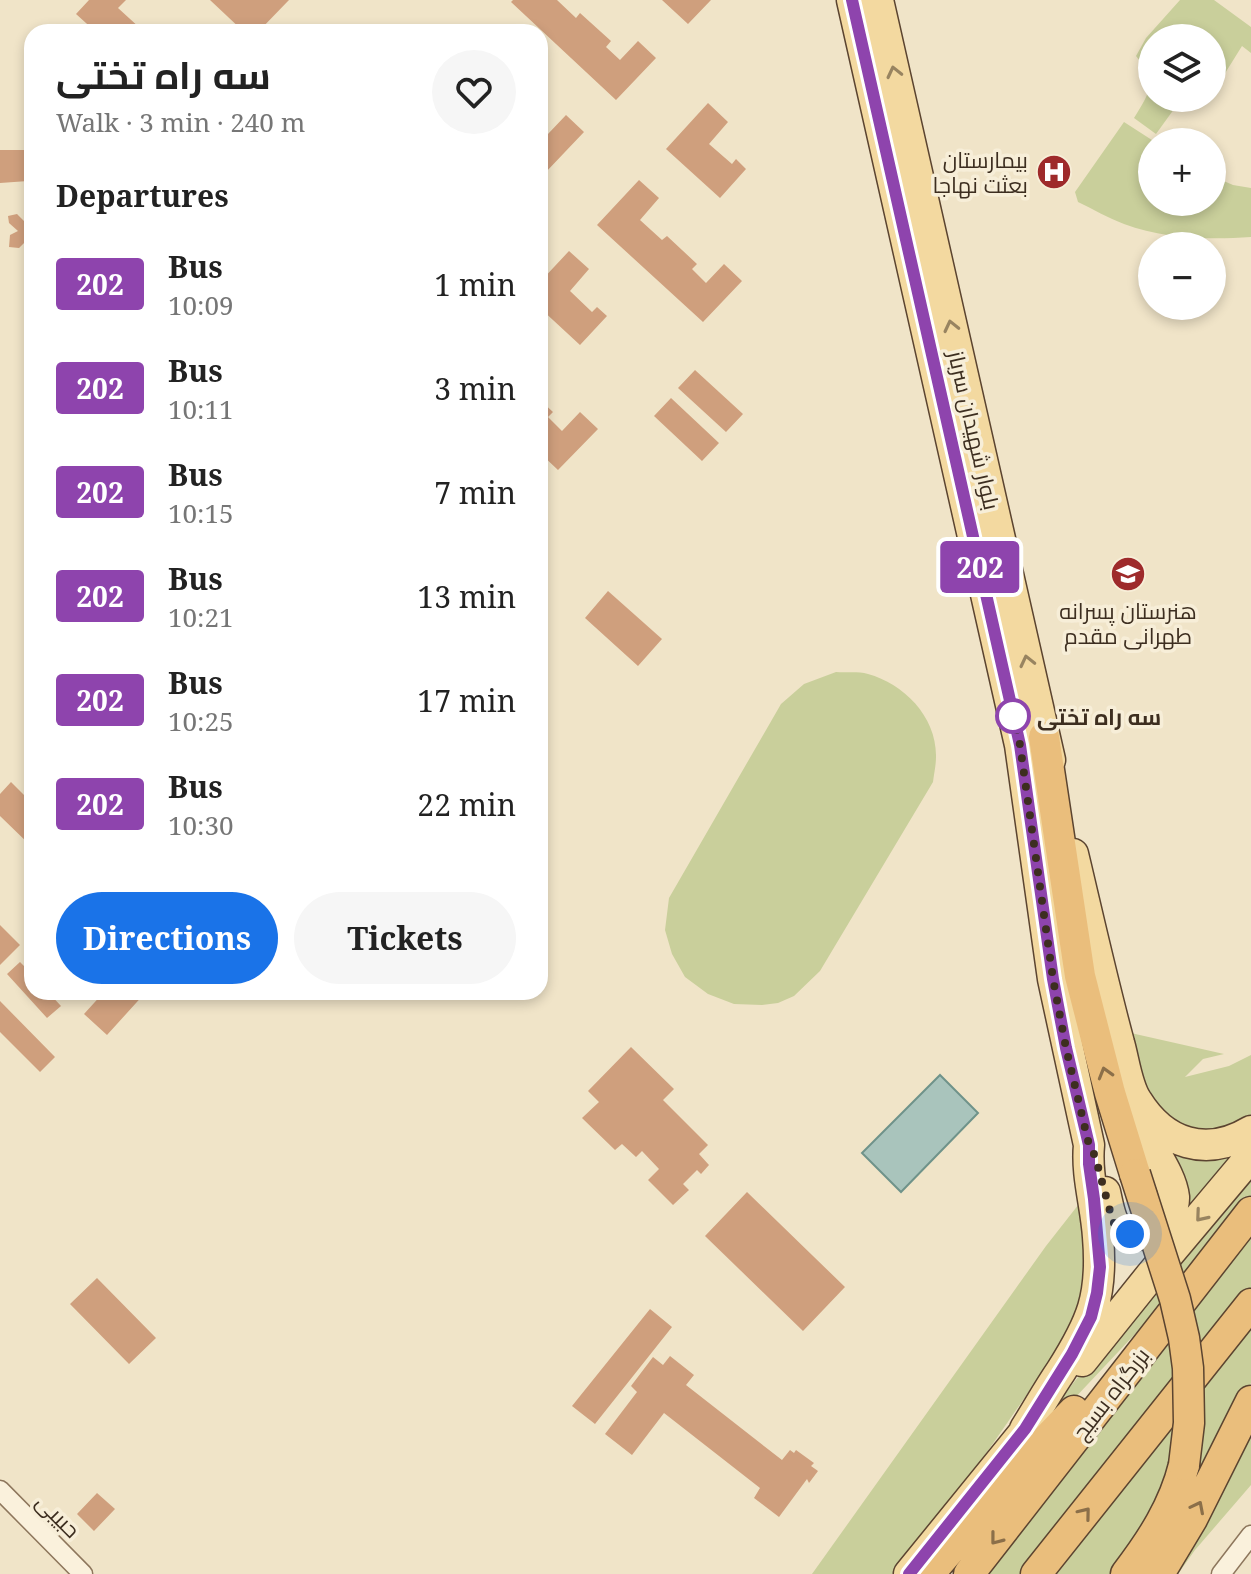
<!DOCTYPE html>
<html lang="en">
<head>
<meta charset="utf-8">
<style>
  :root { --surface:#fff; --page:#f6f6f6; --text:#222; --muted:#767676; --accent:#1a73e8 }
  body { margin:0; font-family:"Noto Serif",Cairo,serif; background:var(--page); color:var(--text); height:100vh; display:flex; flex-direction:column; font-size:30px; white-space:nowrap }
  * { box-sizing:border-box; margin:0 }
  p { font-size:26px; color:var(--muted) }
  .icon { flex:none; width:44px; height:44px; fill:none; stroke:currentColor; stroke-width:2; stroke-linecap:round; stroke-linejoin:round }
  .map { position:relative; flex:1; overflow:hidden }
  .details { position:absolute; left:24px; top:24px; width:524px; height:976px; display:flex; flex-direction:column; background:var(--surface); border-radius:24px; box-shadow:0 4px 12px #0003 }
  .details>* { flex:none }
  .badge { padding:0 16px; border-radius:6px; font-size:28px; line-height:52px }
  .fabs { position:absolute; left:1138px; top:24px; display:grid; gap:16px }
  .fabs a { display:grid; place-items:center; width:88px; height:88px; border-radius:50%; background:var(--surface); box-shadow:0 4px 12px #0003; font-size:40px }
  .you { position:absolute; width:40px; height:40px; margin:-20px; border:6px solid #fff; border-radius:50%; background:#1a73e8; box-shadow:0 0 0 12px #1a73e833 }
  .map>.badge { position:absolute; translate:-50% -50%; box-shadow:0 0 0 4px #fff }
  h2 { padding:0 32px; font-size:30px; line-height:72px }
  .round { display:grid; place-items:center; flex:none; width:84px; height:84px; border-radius:42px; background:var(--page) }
  .head { display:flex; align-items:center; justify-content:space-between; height:136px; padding:0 32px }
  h1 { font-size:38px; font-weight:700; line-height:60px }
  .primary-button { display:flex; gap:16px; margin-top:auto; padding:16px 32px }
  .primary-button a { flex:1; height:92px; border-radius:48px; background:var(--accent); color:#fff; font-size:32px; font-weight:700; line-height:92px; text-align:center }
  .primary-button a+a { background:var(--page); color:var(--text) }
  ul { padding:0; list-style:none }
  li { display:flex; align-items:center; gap:24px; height:104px; padding:0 32px }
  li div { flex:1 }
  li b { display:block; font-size:30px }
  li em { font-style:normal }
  li .badge { min-width:88px; font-weight:700; text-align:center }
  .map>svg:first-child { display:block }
</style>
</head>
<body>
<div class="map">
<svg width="1251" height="1574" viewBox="0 0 1251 1574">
  <rect width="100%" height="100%" fill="#f0e4c8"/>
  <path fill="#c9cf9b" d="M1180 0H1214L1251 27V53L1242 46 1214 91 1212 90V38H1152V98H1182L1156 134 1134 118C1150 91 1158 83 1136 56L1146 38Z
    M1124 122 1155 142H1152V202H1212V176L1233 185 1251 188V237C1209 240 1164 239 1124 224 1108 218 1093 209 1078 202L1075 192Z
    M836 672C846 673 858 671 868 674 904 684 937 717 936 757 936 765 934 774 933 782L820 971 794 996 778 1003 762 1005 734 1004 708 994 685 977 672 954 665 930 669 898 781 704 804 684Z
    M1122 1031 1224 1054 1203 1059 1185 1077 1229 1066 1251 1055V1126L1210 1139 1151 1112Z
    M1152 1129 1244 1141 1190 1220Z
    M1251 1163V1195L1178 1283 1171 1261Z
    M1086 1195 1084 1298 1059 1348 974 1471 893 1574H812L1046 1246Z
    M1251 1235V1288L1025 1574H985L1170 1340Z
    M1160 1276 1167 1300 977 1502Z
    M1251 1324V1383L1164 1537 1198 1393Z
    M1183 1412 1176 1469 1117 1574H1057Z
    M1251 1419V1485L1195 1550 1178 1574H1168Z"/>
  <path fill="#a9c4bc" stroke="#6f938a" stroke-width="2" d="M940 1075 978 1113 901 1192 862 1153Z"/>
  <path fill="#cf9f7d" d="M89 0H126L118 8 141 29 146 24 155 32H96L76 14Z
    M210 0H289L258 32H244Z
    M513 0H557L576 18 580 13 611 41 606 47 620 60 638 41 656 58 616 100 511 2Z
    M662 0H711L688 24Z
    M708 103 728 122 709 144 732 164 736 159 746 169 720 198 666 149Z
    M566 115 584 132 545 173 540 168V126L548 134Z
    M32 140V185L28 181 0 183V150H24Z
    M639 180 659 198 640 220 662 240 667 236 697 264 692 269 706 283 724 264 742 281 703 322 597 225Z
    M17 214 32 229V235L19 248 9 247 10 235 18 231 9 223 8 216Z
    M569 251 589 269 570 291 592 312 597 307 607 316 580 345 540 308V282Z
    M695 370 743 414 726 432 678 388Z
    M671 398 719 443 702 461 654 416Z
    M540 400 553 412 548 417 562 431 580 412 598 429 558 470 540 453Z
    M608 591 662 639 638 666 585 618Z
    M11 782 32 803V847L0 816V794Z
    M0 925 20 945 0 965Z
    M20 962 32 974V992H48L61 1006 47 1018 7 974Z
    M104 992H146L107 1035 84 1014Z
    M0 1001 55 1057 40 1072 0 1032Z
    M631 1047 674 1089 663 1100 708 1145 699 1154 709 1165 701 1174 697 1170 683 1184 689 1190 673 1205 648 1180 659 1169 642 1151 636 1157 622 1144 615 1150 582 1118 599 1102 588 1091Z
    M747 1192 845 1287 803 1331 705 1236Z
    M97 1278 156 1338 129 1364 70 1304Z
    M650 1309 672 1327 595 1424 572 1406Z
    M670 1356 694 1375 686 1385 782 1460 790 1450 794 1453 796 1450 814 1463 811 1466 818 1471 809 1483 807 1479 779 1517 754 1498 760 1488 664 1413 632 1455 605 1434 637 1392 631 1386 653 1357 663 1365Z
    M97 1493 115 1509 94 1531 77 1514Z"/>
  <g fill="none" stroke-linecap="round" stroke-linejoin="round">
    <g stroke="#8d765c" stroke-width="21">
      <path id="minor" d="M0 1490 83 1574
        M1221 1574 1251 1535"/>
    </g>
    <g stroke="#5b4430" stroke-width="33">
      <path id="primary" d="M852 0 1020 745 1053 979 1089 1145C1086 1175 1096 1206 1098 1237 1103 1296 1092 1322 1061 1371 1048 1390 1037 1410 1025 1429
        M878 0 1050 760
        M1073 854C1088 917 1102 980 1119 1043 1124 1060 1127 1087 1137 1101 1164 1144 1206 1158 1251 1131
        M1105 1192C1108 1204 1110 1224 1121 1231 1143 1245 1175 1221 1174 1197 1171 1170 1143 1140 1136 1112
        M1082 1361 1151 1275 1251 1156
        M909 1574 1039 1414"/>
    </g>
    <g stroke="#5b4430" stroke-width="33">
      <path id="trunk" d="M1044 737 1080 976 1110 1093 1135 1174
        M929 1574 1028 1459 1074 1411
        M969 1574 1251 1212
        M1036 1574 1251 1304
        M1126 1574C1152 1540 1174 1506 1184 1465
        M1159 1574 1192 1519 1251 1401"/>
    </g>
    <use href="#minor" stroke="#faf1dc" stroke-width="18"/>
    <use href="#primary" stroke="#f3d9a0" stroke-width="30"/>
    <use href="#trunk" stroke="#eabe7c" stroke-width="30"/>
    <g stroke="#5b4430" stroke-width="33" stroke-linecap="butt">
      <path id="trunk-bridge" d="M1135 1174 1175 1299 1184 1338 1188 1368 1189 1423 1184 1465"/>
    </g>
    <use href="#trunk-bridge" stroke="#eabe7c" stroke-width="30"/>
  </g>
  <defs><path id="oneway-chevron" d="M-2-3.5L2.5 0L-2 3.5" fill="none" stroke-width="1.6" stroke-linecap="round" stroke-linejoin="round" transform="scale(2)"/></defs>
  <g stroke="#988460">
    <use href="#oneway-chevron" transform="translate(894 72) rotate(-103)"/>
    <use href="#oneway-chevron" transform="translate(951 326) rotate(-103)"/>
    <use href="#oneway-chevron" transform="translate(1027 661) rotate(-103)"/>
    <use href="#oneway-chevron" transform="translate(1201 1216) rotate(130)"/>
  </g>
  <g stroke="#8b6f49">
    <use href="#oneway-chevron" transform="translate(1105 1073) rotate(-106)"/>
    <use href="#oneway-chevron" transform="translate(1198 1507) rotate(-63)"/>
    <use href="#oneway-chevron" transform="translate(1085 1513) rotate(-51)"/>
    <use href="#oneway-chevron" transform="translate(996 1539) rotate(128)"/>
  </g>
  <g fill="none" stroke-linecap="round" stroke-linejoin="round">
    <g stroke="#fff" stroke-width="18">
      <path id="line" d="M852 0 1020 745 1053 979 1066 1048 1089 1145V1164L1094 1199 1100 1267 1097 1293 1091 1317 1072 1354 1025 1429 909 1574"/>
    </g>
    <use href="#line" stroke="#8e44ad" stroke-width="12"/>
    <path stroke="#3d2e20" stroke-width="8" stroke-dasharray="0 14.4" d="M1013 716 1020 745 1053 979 1066 1048 1089 1145 1095 1156 1113 1222 1121 1231 1130 1234"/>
  </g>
  <defs>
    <g id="hospital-disc" transform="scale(1.8)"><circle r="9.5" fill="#9e2a2b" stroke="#f7eed8"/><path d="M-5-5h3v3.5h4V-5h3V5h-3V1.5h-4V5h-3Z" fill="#fff"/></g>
    <g id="school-disc" transform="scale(1.8)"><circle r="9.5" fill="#9e2a2b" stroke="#f7eed8"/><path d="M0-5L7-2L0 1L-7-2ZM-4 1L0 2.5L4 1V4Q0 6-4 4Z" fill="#fff"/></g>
  </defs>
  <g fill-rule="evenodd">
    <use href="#hospital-disc" x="1054" y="172"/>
    <use href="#school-disc" x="1128" y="574"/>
  </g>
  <circle fill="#fff" stroke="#8e44ad" stroke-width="4" cx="1013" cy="716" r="16"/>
  <g text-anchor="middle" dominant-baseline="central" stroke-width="7" stroke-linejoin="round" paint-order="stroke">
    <g font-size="22" fill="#3d2e20" stroke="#f7eed8" text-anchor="end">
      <text x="1028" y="159">بیمارستان<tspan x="1028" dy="25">بعثت نهاجا</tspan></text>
      <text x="1128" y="610" text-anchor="middle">هنرستان پسرانه<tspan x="1128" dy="25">طهرانی مقدم</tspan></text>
    </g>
    <g font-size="22" fill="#3d2e20" stroke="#f7eed8">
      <text transform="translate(975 430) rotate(77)">بلوار شهیدان سرباز</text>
      <text transform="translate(1110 1393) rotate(-52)">بزرگراه بسیج</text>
      <text transform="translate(59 1515) rotate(45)">حبیبی</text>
    </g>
    <g font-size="22" font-weight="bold" fill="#3d2e20" stroke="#f7eed8" text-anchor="start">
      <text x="1037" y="716">سه راه تختی</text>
    </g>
  </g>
</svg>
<div class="fabs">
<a><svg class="icon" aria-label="layers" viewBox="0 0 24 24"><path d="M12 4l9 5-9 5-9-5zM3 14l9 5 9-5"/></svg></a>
<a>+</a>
<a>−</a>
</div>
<div class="you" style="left:1130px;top:1234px"></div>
<b class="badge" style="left:980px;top:567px;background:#8e44ad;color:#fff">202</b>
<section class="details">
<div class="head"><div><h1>سه راه تختی</h1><p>Walk · 3 min · 240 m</p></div><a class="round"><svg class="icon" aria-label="heart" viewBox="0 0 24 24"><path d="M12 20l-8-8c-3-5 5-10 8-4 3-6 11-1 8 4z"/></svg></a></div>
<h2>Departures</h2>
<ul>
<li><span class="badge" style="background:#8e44ad;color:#fff">202</span><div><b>Bus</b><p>10:09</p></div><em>1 min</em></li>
<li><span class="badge" style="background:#8e44ad;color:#fff">202</span><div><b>Bus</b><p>10:11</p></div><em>3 min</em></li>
<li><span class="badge" style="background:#8e44ad;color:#fff">202</span><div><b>Bus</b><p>10:15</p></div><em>7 min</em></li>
<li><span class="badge" style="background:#8e44ad;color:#fff">202</span><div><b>Bus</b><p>10:21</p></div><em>13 min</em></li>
<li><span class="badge" style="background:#8e44ad;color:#fff">202</span><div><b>Bus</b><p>10:25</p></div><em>17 min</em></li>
<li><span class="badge" style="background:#8e44ad;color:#fff">202</span><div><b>Bus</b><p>10:30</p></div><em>22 min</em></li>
</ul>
<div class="primary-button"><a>Directions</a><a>Tickets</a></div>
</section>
</div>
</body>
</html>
